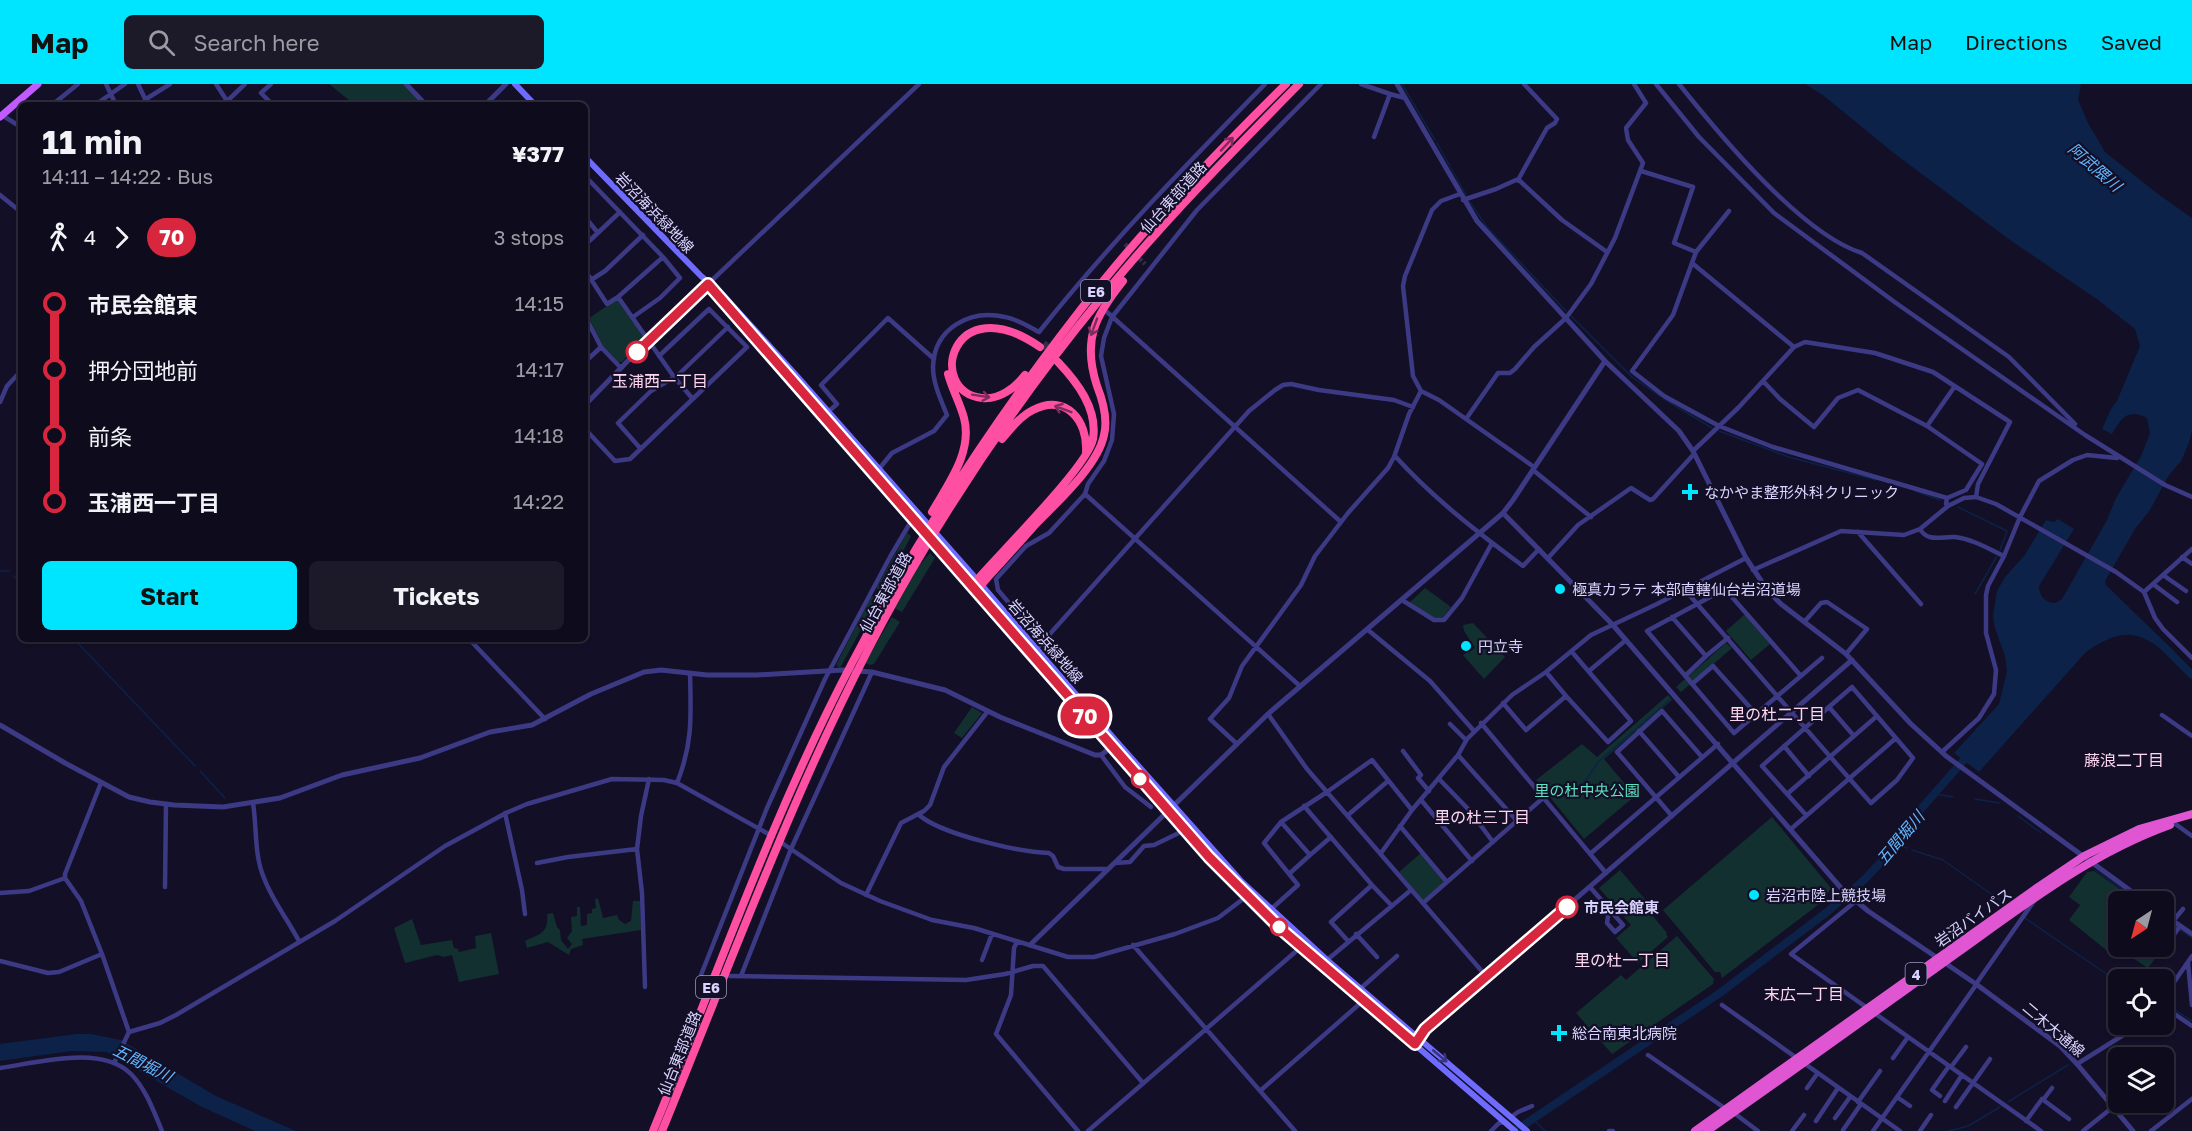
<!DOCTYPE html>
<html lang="en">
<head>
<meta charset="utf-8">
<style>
  :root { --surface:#0e0b1c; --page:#1c1929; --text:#f1f3f6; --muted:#9b9ba3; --line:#2e2b3b; --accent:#00e5ff }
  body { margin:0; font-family:"Golos Text","Noto Sans JP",sans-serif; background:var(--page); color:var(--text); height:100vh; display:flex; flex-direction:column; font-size:22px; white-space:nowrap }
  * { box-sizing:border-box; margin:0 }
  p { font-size:20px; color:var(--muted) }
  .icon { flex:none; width:33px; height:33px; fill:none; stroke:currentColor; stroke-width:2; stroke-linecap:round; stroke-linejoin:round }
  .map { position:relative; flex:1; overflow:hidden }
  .side { position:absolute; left:18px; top:18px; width:570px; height:540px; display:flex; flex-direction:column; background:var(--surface); border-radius:9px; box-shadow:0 2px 4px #0004,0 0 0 2px var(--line) }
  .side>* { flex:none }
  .badge { padding:0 12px; border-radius:20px; font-size:21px; line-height:39px }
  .needle { width:39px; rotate:216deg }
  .tools { position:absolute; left:2108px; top:807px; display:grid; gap:12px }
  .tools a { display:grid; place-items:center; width:66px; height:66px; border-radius:9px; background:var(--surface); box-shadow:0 2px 4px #0004,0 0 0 2px var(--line); font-size:30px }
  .map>.badge { position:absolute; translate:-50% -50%; box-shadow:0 0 0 3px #fff }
  .legs { display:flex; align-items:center; gap:9px; height:66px; padding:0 24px; font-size:20px }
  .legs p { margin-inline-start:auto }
  .summary { display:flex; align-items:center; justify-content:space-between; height:102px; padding:0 24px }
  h1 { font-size:33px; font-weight:700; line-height:45px }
  .cta { display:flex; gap:12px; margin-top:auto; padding:12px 24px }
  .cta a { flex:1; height:69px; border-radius:9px; background:var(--accent); color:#111; font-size:24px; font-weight:700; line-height:69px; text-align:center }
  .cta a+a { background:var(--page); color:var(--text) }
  ul { padding:0 24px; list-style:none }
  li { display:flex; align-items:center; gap:21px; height:66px; font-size:22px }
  li i { display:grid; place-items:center; width:9px; height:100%; margin:0 8px; background:currentColor }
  li i::after { content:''; width:15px; height:15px; margin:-8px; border:4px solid; border-radius:50%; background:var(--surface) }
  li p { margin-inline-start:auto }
  li:first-child i { background:linear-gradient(#0000 50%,currentColor 0) }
  li:last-child i { background:linear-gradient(currentColor 50%,#0000 0) }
  header { display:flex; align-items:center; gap:36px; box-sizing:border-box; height:84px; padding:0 30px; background:var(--accent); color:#111 }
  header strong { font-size:28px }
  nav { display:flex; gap:33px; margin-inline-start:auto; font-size:21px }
  .search { width:420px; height:54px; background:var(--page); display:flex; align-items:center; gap:15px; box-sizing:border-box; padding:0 21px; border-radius:9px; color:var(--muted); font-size:22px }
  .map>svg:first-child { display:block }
</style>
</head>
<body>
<header>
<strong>Map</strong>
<div class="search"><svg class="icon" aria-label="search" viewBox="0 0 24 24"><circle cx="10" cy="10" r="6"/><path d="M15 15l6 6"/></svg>Search here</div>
<nav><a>Map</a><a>Directions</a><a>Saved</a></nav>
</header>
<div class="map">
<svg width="2192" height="1047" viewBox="0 0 2192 1047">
  <rect width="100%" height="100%" fill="#130f26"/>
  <path fill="#12302f" d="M329 0H403L423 21H355Z
    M616 216 619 217 643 252 642 256 622 278H618L602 261 589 234Z
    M907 449 911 452 882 509 876 504Z
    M930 469 935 474 902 528 894 524 917 484Z
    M1425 504 1451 523 1442 535H1435L1409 519Z
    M874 512 876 518 840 584 836 581 871 513Z
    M1745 530 1770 560 1751 576 1726 547Z
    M892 533 900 538 874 580 870 581 865 579Z
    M1473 539 1505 573 1484 595 1463 571 1475 564 1464 547 1463 541Z
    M1726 559 1732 564 1681 608 1676 603Z
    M1668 611 1672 616 1604 675 1635 712 1584 755 1536 696 1582 660 1597 673Z
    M972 623 982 629 962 654 954 649Z
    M1772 733 1831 804 1823 817 1722 894 1720 888H1715L1663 826Z
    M1421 769 1445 798 1423 816 1399 788Z
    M1620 786 1656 828 1652 831 1667 849 1666 850 1668 853 1638 879 1616 854 1631 841 1599 804Z
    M2094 787 2137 817 2118 818V862L2142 863 2156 873 2148 884 2119 865 2106 866 2069 836 2080 821 2069 813 2087 788Z
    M598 814 603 834 617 831 619 836 625 840 631 837 633 817H640L641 846 582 855 583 861 571 865 569 871 548 858 527 864 525 857C540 850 549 849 547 830L553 829 557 843 560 846 561 856 568 865 572 860 567 854 572 847 571 833 577 832V823H580L581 842 587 841V830L592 829V825L596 824 595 815Z
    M412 835 421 861 452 856 454 864 458 865 459 868 476 864 475 852 491 849 499 890 459 898 452 871 444 873 437 871 405 879 394 844Z
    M1677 852 1714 895 1713 900 1612 970 1576 929 1621 891 1626 896Z"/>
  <path fill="#0c2248" d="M1805 0H2081L2078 16 2088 39 2105 68 2158 110 2192 134V346L2189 359 2181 377 2169 391 2150 426 2135 445 2105 497 2106 501 2175 568 2170 573C2139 544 2119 544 2085 569L1979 688 1954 669 1999 620 2007 588 2005 572 1995 544 1993 532 1997 507 2005 493 2024 472 2046 436 2054 438 2058 435 2074 445 2039 502C2040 513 2044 518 2055 519L2062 515 2107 436 2116 414 2141 372 2150 349 2147 334C2128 324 2121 334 2112 350L2102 345 2111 325 2117 317 2140 262 2135 245 2098 216 2010 156 1895 70 1824 12Z
    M76 950H91L121 956 216 1012 296 1047H255L200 1022 106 968 71 967 0 977V960Z"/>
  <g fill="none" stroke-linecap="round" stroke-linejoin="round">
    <path stroke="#0c2248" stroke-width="1.5" d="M1402 0 1435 56
      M1437 59 1466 111
      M1469 117 1487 143 1566 227
      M1571 232 1632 293 1660 312
      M1664 315 1712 344
      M1719 347 1789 373 1876 396
      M1915 407 1940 416
      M1958 423 2007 447 2000 466
      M0 487H9
      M14 492 21 500
      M1975 510 1997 472
      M74 555 195 682
      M200 687 225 714
      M1935 710 1953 713
      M1559 714 1584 699 1598 678 1670 616
      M1975 715 1999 719
      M2018 732 2041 749
      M1892 758 1907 764
      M1912 766 1943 776 2004 819
      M2095 786 2132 812
      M2133 813 2140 818
      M2025 834 2118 898
      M2166 836 2167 837
      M2172 840 2177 843
      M2180 846 2192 854
      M2163 918 2192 937
      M2008 1018 2068 981
      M1533 1035 1545 1047
      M1949 1047 1968 1042 2000 1023"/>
    <path stroke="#0c2248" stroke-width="8" d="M2164 563 2192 591
      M1515 1047 1720 909 1827 828 1864 796 1881 778 1892 758 1970 669"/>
    <path stroke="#312d47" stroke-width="4.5" stroke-dasharray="4.5 2" stroke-linecap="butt" d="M1125 160 1145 180
      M1083 207 1092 215"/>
    <path stroke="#312d47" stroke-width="8" stroke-dasharray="8 4" stroke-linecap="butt" d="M1043 260 1061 274"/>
    <path stroke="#3d3a85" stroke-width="4.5" d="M106 0 116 21
      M138 0 148 21
      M216 0 227 17
      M271 0 261 9 273 21
      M1361 0 1390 10 1374 53
      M1656 0 1699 53 1774 129 1896 219 2085 351 2165 401 2192 413
      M1679 0C1719 50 1801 150 1862 169L2009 273 2075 340
      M1390 10 1405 14
      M146 15 170 0
      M52 21 78 0
      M95 21 125 0
      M223 21 245 0
      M0 30 21 43
      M1641 87 1693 103 1674 159 1696 168
      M585 92 663 173 680 194 660 214 633 233
      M1518 96 1547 44 1555 39 1557 35 1524 0
      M1460 110 1441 117 1432 126 1405 192 1403 202 1413 292 1421 307 1439 316 1534 383
      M0 111 21 128
      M1463 116 1496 105 1516 96 1520 97 1562 136 1607 168
      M1729 127 1696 168 1673 231 1632 287 1664 312 1719 342 1773 363 1947 414 1946 420 1948 422
      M585 133 598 149
      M585 161 620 128
      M1692 179 1794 263
      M585 186 607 220 618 213 674 293 692 314
      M591 196 605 187 643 151
      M708 200 919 0
      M618 213 663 173
      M1107 228 1341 438
      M585 232 601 263 621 284
      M585 278 601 263
      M1763 297 1780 315 1814 343 1838 314 1858 306 1927 342 1982 380 1966 406 1947 414
      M0 318 7 302 21 287
      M829 327 837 320 821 301 888 234 934 275
      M1466 335 1498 289H1510L1515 285 1534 263 1566 234 1591 200 1615 154 1643 79 1628 56 1626 44 1646 19 1634 0
      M1927 342 1955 302
      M585 345 615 377 630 375 747 263 709 225 659 272
      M640 364 618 339 651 307 678 291 728 243
      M1693 367 1739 323 1794 263 1805 258 1875 269 1933 288 2010 338 1978 400 1976 413
      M1395 372C1433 414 1477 448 1523 482L1539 465
      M1533 386 1591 433
      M874 391 892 369 934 347 947 331C941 316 933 300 933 283 934 244 970 225 1005 233 1017 235 1028 242 1039 248 1108 161 1187 80 1265 0
      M1085 410 1300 602
      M1920 445C1928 459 1942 452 1955 453 1972 455 1989 465 2004 472
      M1858 448 1921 520
      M2182 473 2192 480
      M1548 474 1578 441 1631 404 1650 416 1653 415 1694 370
      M1753 486 1841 447 1904 451 1920 445 1948 422 1964 414 1976 413 1996 420 2116 488 2144 508 2155 534 2163 545 2192 574
      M2163 491 2186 507
      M2153 500 2177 518
      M1685 506C1747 577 1808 648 1871 719L1897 696 1913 674 1852 603C1822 629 1792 655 1762 682L1806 731
      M2144 508 2192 465
      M1402 516 1434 536H1444L1462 514 1492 459
      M1672 533 1706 572 1685 592
      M1805 537 1821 519 1827 518 1867 545 1846 570
      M1368 546 1430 597 1474 647
      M469 555 545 635
      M1042 558 998 506 996 495 1026 462 1049 449 1085 410 1088 400 1104 377 1112 356 1114 330 1101 272 1104 254 1112 233 1197 126 1321 0
      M1032 570 1249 327 1275 306 1283 301 1291 300 1319 306 1394 316 1413 323
      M1706 572 1728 554
      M1589 587 1626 556
      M1801 592 1725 505 1647 547 1734 649 1822 574
      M1692 600 1713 582 1756 630
      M1566 612 1608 658 1631 637 1572 568
      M1503 619 1526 646 1566 612 1546 588
      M1829 623 1854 652
      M1268 630 1307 685 1486 892
      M2162 631 2192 652
      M1481 639 1606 789
      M1450 640 1466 656
      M1639 647 1679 693
      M1237 660 1210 635 1229 614 1242 582 1301 501 1315 472 1348 429 1388 384 1394 373 1409 330 1421 307
      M1784 662 1809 692
      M1403 667 1421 691 1418 694 1429 707
      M1942 668 1979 634 1994 610 1996 586 1986 549V511L1988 502 2004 472 2020 433 2039 397 2073 376 2087 371 2117 374
      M1101 671 1125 703 1151 723
      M1458 671 1517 737
      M1439 695 1470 727 1493 758
      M101 699 65 790V794L81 817 102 870
      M677 699C693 659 691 632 690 589
      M1787 710 1877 632
      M1421 716 1472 777
      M253 719C257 744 254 771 264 794 272 816 288 836 299 857
      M1304 722 1372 801 1331 838 1348 857
      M505 729 522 806 525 830
      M918 730C939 750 1019 768 1049 769L1053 772 1058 783 1064 785H1106
      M1348 731 1388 697
      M1672 732 1617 668 1662 627 1702 673
      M1281 738 1310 771 1289 790
      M2174 739 2192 752
      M1400 742 1447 798
      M1791 745 1896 654
      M779 757 841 799 880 817 932 836 974 844 1068 873H1094L1175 850 1218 834 1247 812
      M1381 769 1412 726 1458 671 1467 655 1512 611 1546 588 1591 551 1657 520 1746 474
      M1590 770 1718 660
      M1310 771 1331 753
      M537 779 568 773 637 765
      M1115 779 1130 778 1144 762 1154 761 1185 746
      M1372 801 1392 822
      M165 803 166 720
      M1590 803 1623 841 1615 848 1607 839 1609 826
      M0 809 29 807 65 794
      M866 811 901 739 924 727 930 721 944 683 988 627
      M1856 817 1791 870 2041 1047
      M1423 819 1543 714
      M1269 827 1298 801 1264 759 1281 738 1327 708 1372 676 1412 726
      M2173 837 2183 825
      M1356 850 1377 873
      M1017 858 1014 864 1011 911 996 950 1078 1047
      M1133 861 1295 1047
      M2161 869 2180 842
      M982 876 992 850
      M1327 876 1411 806
      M0 877 48 889 59 888 102 870 129 948 114 979
      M2188 879 2192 921
      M730 892 966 896 1005 890 1033 882H1043L1143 999
      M741 892 791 765 872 588
      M709 894 699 896 767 724 825 595 890 473 913 434
      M1976 900 2034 817
      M645 903 642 809 637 765 641 732 649 695
      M1360 905 1397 872
      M2163 914 2192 872
      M1722 921 1900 1047
      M2163 922 2192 942
      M129 948 160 939 176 931 335 837 445 762 506 729 527 720 612 695 664 696 677 699 772 752
      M1648 971 1726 1025
      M1893 974 1908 953
      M2077 980 2141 940
      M1951 983 1966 963
      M0 984C37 979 101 960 131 990 146 1005 154 1028 162 1047
      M1807 1004 1817 990
      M1260 1007 1364 916
      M1940 1012 1932 1006 1949 982
      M1897 1013 1910 1022
      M2043 1016 2052 1004
      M1945 1017 1962 991
      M1858 1018 1880 987
      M1956 1023 1990 975
      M1734 1029 1758 1047
      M1511 1033 1518 1028 1532 1022
      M1835 1034 1850 1013
      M1816 1037 1838 1004
      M2026 1037 2042 1015 2069 1035
      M1843 1046 1861 1020
      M1088 1047 1301 863
      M1491 1047 1499 1039 1505 1038
      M1609 1047H1613
      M1792 1047 1804 1031
      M1873 1047 1976 901
      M1920 1047 1931 1031
      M2083 1047 2113 1023
      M2151 1047 2192 1015"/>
    <path stroke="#3d3a85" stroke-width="5" d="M406 0 426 21
      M1397 0 1477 137 1605 277 1679 347 1693 367 1746 474 1768 507 1781 520 1846 570 1911 640 1946 672 2146 818
      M485 21 506 0
      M585 321 648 256 708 200
      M1503 429 1612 540 1841 804 1868 827 1976 900 2060 962 2077 980 2133 1047
      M0 641 65 679 129 713 150 718 174 721 223 723 280 714 342 691 420 674 490 648 532 641 591 610 644 588 661 586 707 591H757L843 586 872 588 945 606 1000 633 1095 671H1101L1114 661
      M2163 830 2192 850
      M1030 861 1269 629 1503 429 1513 416 1605 277
      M1415 960 1425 945 1852 576"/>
    <path stroke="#6f6bff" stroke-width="6" d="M515 0 535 21
      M585 73 701 192 723 211 795 290 972 490 1117 658 1242 798 1327 876 1527 1047
      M714 207 1209 773 1282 846 1515 1047"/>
    <path stroke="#c25bff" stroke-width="7" d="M0 33 38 0"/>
    <path stroke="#e055d1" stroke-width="8" d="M1695 1047 2038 803 2084 772 2139 745 2192 730
      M1707 1047C1792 988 1876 927 1960 867 2027 819 2092 769 2170 741"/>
    <path stroke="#ff4fa3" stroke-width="8" d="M1025 291C1015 304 999 316 982 314 925 307 952 202 1040 263
      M1002 355C1011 344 1021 332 1033 326 1066 309 1088 337 1086 368
      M932 428C948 400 973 368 964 334 960 319 952 305 948 290
      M973 504 981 501 988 493C1004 476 1019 459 1034 442 1056 419 1098 382 1104 351 1108 335 1103 317 1097 302 1082 256 1095 232 1123 197
      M973 504 977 496C999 470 1089 381 1093 355 1098 325 1077 298 1058 278
      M653 1047C717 891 773 729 852 579 923 443 1008 316 1104 196 1160 127 1223 62 1286 0
      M662 1047C743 850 814 647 925 464 976 379 1034 296 1097 219 1159 142 1229 71 1299 0"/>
  </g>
  <defs><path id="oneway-shaft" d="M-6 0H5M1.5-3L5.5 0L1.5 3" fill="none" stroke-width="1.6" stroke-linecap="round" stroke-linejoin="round" transform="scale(1.5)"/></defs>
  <g stroke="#7d2c5e">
    <use href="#oneway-shaft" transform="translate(1227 60) rotate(-47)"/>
    <use href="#oneway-shaft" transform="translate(1094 243) rotate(110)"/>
    <use href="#oneway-shaft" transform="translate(981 312) rotate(9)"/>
    <use href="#oneway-shaft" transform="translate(1063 325) rotate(-159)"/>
  </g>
  <use stroke="#38347d" href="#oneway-shaft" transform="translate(1440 972) rotate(40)"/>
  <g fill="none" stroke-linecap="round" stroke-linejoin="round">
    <g stroke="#fff" stroke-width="14">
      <path id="line-1" d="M637 268 708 200 1209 773 1282 846 1415 960 1425 945 1567 823"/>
    </g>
    <use href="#line-1" stroke="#d7263d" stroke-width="9"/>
  </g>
  <g fill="#fff" stroke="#d7263d" stroke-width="3">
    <circle cx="637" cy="268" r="10"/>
    <circle cx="1140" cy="695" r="8"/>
    <circle cx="1567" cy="823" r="10"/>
    <circle cx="1279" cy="843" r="8"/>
  </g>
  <g fill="#00e5ff" stroke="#130f26" stroke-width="2">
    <path d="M1687 399h6v6h6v6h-6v6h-6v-6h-6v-6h6z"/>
    <circle cx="1560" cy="505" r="6"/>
    <circle cx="1466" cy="562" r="6"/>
    <circle cx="1754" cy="811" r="6"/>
    <path d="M1556 940h6v6h6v6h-6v6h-6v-6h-6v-6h6z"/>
  </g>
  <g text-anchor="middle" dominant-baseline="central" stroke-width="4.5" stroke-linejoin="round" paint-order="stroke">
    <g fill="#130f26" stroke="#9e99be" stroke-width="1.5">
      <rect x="1081" y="196" width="30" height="22" rx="4.5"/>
      <rect x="1905.5" y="879" width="21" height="22" rx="4.5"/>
      <rect x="696" y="892" width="30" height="22" rx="4.5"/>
    </g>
    <g font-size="14" font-weight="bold" fill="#d9d4ff">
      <text x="1096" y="207">E6</text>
      <text x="1916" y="890">4</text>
      <text x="711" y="903">E6</text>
    </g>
    <g font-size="15" fill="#d9d4ff" stroke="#130f26">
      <text transform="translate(1173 113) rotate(-48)">仙台東部道路</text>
      <text transform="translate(655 128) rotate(46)">岩沼海浜緑地線</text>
      <text transform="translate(885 508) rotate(-61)">仙台東部道路</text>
      <text transform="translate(1046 557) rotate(49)">岩沼海浜緑地線</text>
      <text transform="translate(1973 833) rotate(-35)">岩沼バイパス</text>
      <text transform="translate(2054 945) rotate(40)">二木大通線</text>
      <text transform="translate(679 969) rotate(-68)">仙台東部道路</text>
    </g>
    <g font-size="15" fill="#d9d4ff" stroke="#130f26" text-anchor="start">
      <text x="1704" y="408">なかやま整形外科クリニック</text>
      <text x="1572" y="505">極真カラテ 本部直轄仙台岩沼道場</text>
      <text x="1478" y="562">円立寺</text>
      <text x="1766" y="811">岩沼市陸上競技場</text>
      <text x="1572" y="949">総合南東北病院</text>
    </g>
    <g font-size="15" fill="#5fe0c0" stroke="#130f26">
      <text x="1587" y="706">里の杜中央公園</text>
    </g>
    <g font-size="15" font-weight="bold" fill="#d9d4ff" stroke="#130f26" text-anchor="start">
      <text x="1584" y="823">市民会館東</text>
    </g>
    <g font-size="16" font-style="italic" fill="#62b6ff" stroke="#130f26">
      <text transform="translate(2095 83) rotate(41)">阿武隈川</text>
      <text transform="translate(1900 754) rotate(-50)">五間堀川</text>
      <text transform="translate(143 979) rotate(27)">五間堀川</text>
    </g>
    <g font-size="16" fill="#ffd6f0" stroke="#130f26">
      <text x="660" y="297">玉浦西一丁目</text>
      <text x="1777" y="630">里の杜二丁目</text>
      <text x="2124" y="676">藤浪二丁目</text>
      <text x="1482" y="733">里の杜三丁目</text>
      <text x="1622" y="876">里の杜一丁目</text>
      <text x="1804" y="910">末広一丁目</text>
    </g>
  </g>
</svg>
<div class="tools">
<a><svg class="needle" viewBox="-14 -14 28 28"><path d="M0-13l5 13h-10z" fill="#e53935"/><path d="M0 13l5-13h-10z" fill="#9b9ba3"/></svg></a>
<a><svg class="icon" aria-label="locate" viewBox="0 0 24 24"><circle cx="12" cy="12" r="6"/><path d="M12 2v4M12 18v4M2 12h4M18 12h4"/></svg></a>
<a><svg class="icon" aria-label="layers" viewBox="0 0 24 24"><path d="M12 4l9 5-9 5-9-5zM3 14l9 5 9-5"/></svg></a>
</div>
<b class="badge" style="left:1085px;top:632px;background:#d7263d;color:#fff">70</b>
<section class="side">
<div class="summary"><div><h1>11 min</h1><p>14:11 – 14:22 · Bus</p></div><b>¥377</b></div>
<div class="legs"><svg class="icon" aria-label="walk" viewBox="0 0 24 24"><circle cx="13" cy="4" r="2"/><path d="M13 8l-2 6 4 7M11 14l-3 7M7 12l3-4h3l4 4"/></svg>4<svg class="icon" aria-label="forward" viewBox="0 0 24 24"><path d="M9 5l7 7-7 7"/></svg><b class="badge" style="background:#d7263d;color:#fff">70</b><p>3 stops</p></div>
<ul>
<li><i style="color:#d7263d"></i><b>市民会館東</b><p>14:15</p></li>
<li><i style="color:#d7263d"></i><span>押分団地前</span><p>14:17</p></li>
<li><i style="color:#d7263d"></i><span>前条</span><p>14:18</p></li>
<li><i style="color:#d7263d"></i><b>玉浦西一丁目</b><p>14:22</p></li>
</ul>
<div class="cta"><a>Start</a><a>Tickets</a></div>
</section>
</div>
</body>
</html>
